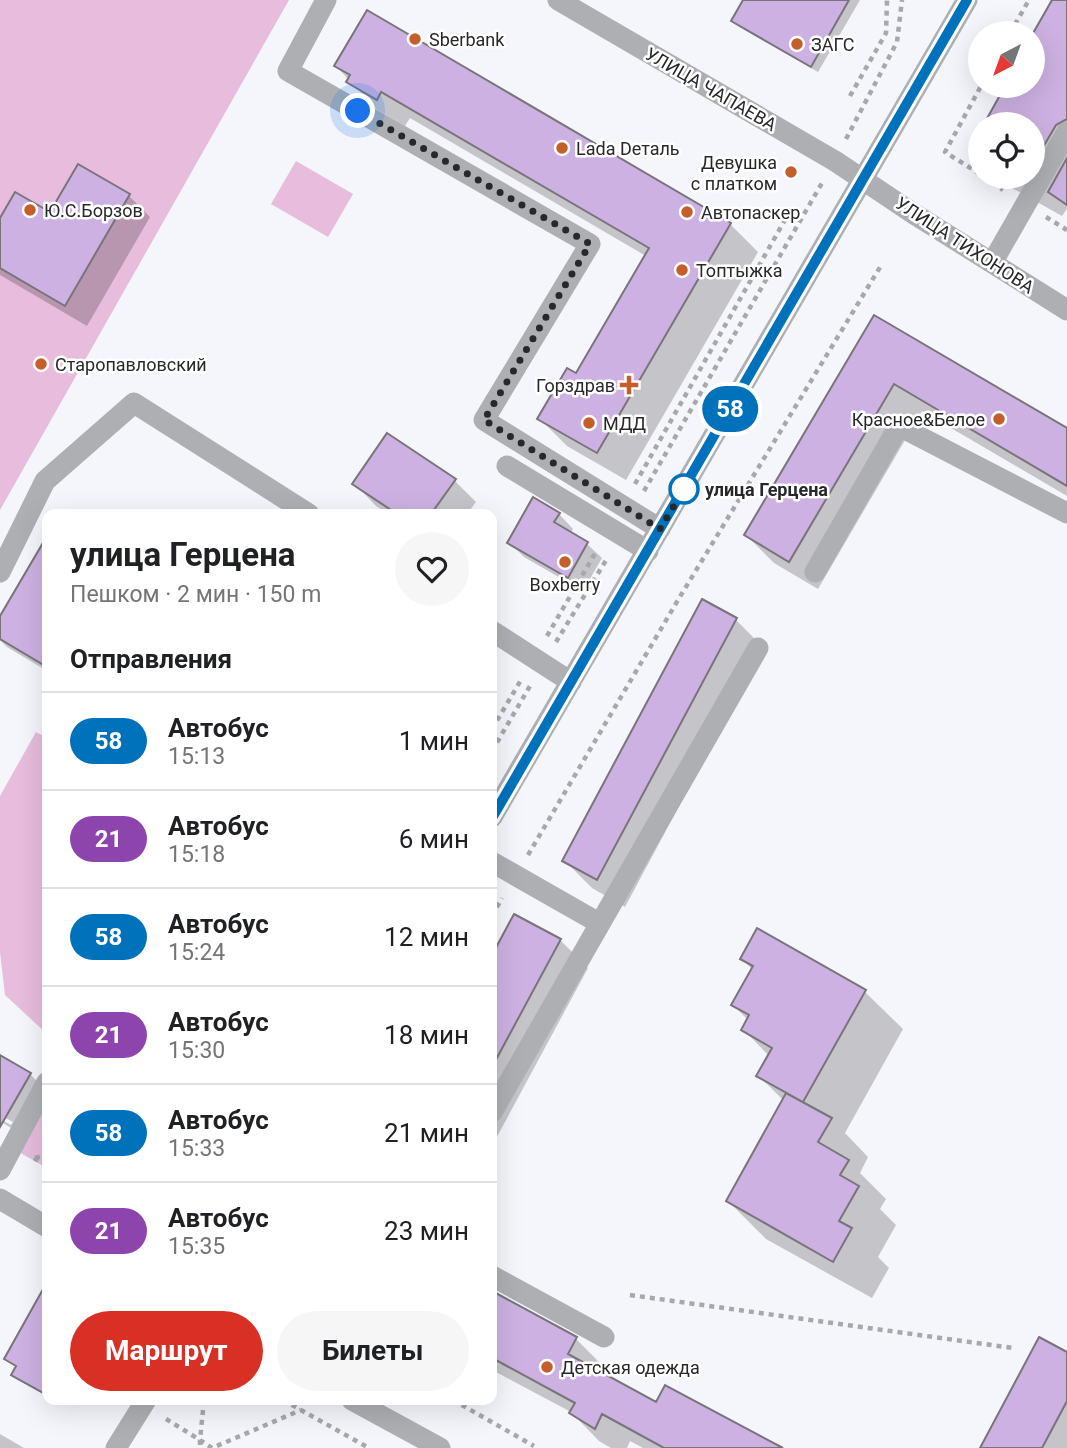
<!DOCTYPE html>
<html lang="ru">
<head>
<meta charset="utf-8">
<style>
  :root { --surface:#fff; --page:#f6f6f6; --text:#202124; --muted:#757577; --line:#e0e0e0; --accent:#d93025 }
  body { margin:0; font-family:Roboto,sans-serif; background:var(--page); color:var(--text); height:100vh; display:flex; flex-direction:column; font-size:26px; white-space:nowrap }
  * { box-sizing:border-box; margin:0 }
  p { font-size:23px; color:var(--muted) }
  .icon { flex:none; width:38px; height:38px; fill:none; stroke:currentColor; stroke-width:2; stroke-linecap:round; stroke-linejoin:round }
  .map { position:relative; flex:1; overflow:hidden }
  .drawer { position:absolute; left:42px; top:509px; width:455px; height:896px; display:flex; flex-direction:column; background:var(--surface); border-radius:14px; box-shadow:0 7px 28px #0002 }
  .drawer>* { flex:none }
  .badge { padding:0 14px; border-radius:23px; font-size:24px; line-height:46px }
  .needle { width:46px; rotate:221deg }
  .tools { position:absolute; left:968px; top:21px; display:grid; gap:14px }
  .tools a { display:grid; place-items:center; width:77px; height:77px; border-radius:50%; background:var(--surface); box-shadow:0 7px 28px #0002; font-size:35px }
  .you { position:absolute; width:35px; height:35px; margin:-18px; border:5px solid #fff; border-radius:50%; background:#1a73e8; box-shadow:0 0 0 10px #1a73e833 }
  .map>.badge { position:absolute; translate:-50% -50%; box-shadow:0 0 0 4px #fff }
  h2 { padding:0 28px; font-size:26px; line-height:63px }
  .round { display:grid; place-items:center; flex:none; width:74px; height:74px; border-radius:37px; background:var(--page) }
  .summary { display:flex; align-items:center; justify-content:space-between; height:119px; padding:0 28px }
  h1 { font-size:33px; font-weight:700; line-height:52px }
  .action { display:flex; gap:14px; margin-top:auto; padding:14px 28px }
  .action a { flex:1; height:80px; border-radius:42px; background:var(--accent); color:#fff; font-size:28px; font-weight:700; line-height:80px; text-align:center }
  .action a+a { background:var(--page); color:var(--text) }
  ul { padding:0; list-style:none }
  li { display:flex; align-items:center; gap:21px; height:98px; padding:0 28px; border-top:2px solid var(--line) }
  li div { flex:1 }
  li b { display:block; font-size:26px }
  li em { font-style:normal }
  li .badge { min-width:77px; font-weight:700; text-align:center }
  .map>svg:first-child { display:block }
</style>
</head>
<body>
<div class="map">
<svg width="1067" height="1448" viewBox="0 0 1067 1448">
  <rect width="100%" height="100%" fill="#f5f5fc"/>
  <path fill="#e7bcdd" d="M0 0H289L0 510Z
    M296 161 353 194 328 237 271 204Z
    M36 732 47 738V1034L5 995 0 952V796Z
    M47 1101V1168L17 1151Z"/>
  <path fill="#0003" d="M745 0H860L818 72 740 27 733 20Z
    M1054 0H1067V209L1062 216 1010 187 1000 177H1032V124H986L1007 86H1032Z
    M336 66 730 224 758 252 626 480 567 446 539 418 577 375 646 256 410 118 405 126 376 109Z
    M980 134V157L972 149Z
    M128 195 150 217 87 326 0 275V222L51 214Z
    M874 317 1067 430V496L922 411 818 589 774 563 746 535Z
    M454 480 476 502 467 514H389L376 506 355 484Z
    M559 514 573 529 570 534 587 544 602 558 583 591 524 557 509 542Z
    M44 545 47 547V671L7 647 0 640V620Z
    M703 601 736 620 764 648 625 907 592 888 564 860Z
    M515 916 560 940 588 968 492 1146V959Z
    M758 931 865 992 903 1029 845 1133 868 1157 860 1173 886 1199 880 1209 896 1225 878 1257 889 1268 872 1298 766 1239 728 1201 784 1101 758 1075 769 1056 743 1029 748 1020 733 1005 753 970 742 959Z
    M0 1057 30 1074 45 1089 19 1133 0 1121V1119L11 1125 13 1122 0 1115Z
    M45 1290 47 1292V1396L20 1381 13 1374 17 1368 6 1359Z
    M492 1292 576 1339 604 1367 600 1374 657 1404 779 1448H643L630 1441 627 1448H611L599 1441 571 1412 492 1370Z
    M1067 1354V1448H982Z
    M0 1434 24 1448H0Z"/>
  <path fill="#cdb1e2" stroke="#77747a" stroke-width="2" d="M743 0H849L811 67 731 21Z
    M1052 0H1067V119L1056 125 1032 166V124H984L1005 86H1032V35Z
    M367 10 731 223 597 453 537 419 567 368 576 373 649 248 381 92 377 100 346 82 350 75 334 66Z
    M1067 158V205L1048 192Z
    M78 164 130 194 65 306 0 268V218L15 192 50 212Z
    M874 315 1067 428V486L894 384 789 562 744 535Z
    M387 433 456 479 431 514H397L352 484Z
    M533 497 560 513 554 522 588 542 568 578 507 543Z
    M47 536V667L0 639V616Z
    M702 599 737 618 597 880 562 861Z
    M514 914 561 939 492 1067V955Z
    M757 928 866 990 803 1102 756 1076 772 1048 741 1030 749 1015 731 1005 753 966 740 959Z
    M0 1055 31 1073 0 1127Z
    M786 1093 832 1118 818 1142 849 1160 840 1175 859 1186 839 1221 852 1228 833 1262 726 1201Z
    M47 1282V1395L11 1375 16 1366 4 1359Z
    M492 1291 577 1337 568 1354 656 1402 665 1385 783 1448H664L602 1414 595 1429 569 1413 575 1403 492 1358Z
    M1039 1337 1067 1352V1401L1042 1448H980Z"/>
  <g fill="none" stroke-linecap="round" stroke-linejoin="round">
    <path stroke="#a7a7ac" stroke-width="4.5" stroke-dasharray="5 5" stroke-linecap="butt" d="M1010 33 1029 0
      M850 96 886 33 887 0
      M846 139 897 42 902 0
      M980 174 945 152 981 86
      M984 177 1003 190
      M1046 217 1067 230
      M635 484 790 211
      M644 491 822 183
      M547 636 597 550
      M556 642 608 557
      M492 729 521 680
      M492 751 530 686
      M528 855 678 600 882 264
      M492 916 502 898
      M34 1158 47 1166
      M35 1158 47 1155
      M630 1295 1013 1348
      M204 1400 200 1440 212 1448 301 1410
      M283 1400 369 1448
      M453 1400 534 1446
      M166 1419 200 1440V1448"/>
    <path stroke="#adafb2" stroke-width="21" d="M326 0 288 71 590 244 484 420 660 529
      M558 0 835 161 911 212 1067 310
      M992 263 1067 132
      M507 466 648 551
      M0 572 45 481 134 403 309 514
      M815 572 899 426 1067 513
      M492 631 571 682
      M492 817 967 0
      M492 862 599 923
      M492 1112 758 648
      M0 1170 47 1082
      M0 1199 47 1227
      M492 1276 604 1337
      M352 1400 440 1448
      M116 1448 146 1400"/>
  </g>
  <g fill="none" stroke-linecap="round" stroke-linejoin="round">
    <g stroke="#fff" stroke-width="16">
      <path id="line" d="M492 818 967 0"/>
    </g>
    <use href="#line" stroke="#0072bc" stroke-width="10"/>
    <path stroke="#28282b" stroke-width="7" stroke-dasharray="0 12.6" d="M358 111 590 244 484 420 660 529 687 484 684 489"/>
  </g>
  <g fill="#c45f2c" stroke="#fff" stroke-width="2.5">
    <circle cx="415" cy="39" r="7"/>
    <circle cx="797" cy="44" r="7"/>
    <circle cx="562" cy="148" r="7"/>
    <circle cx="791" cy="172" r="7"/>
    <circle cx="30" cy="210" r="7"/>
    <circle cx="687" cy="212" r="7"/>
    <circle cx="682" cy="270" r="7"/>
    <circle cx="41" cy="364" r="7"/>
    <path d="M625.5 374.5h7v7h7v7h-7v7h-7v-7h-7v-7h7z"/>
    <circle cx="999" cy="419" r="7"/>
    <circle cx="589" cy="423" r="7"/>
    <circle cx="565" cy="562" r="7"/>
    <circle cx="547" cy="1367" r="7"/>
  </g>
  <circle fill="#fff" stroke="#0072bc" stroke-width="3.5" cx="684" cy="489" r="14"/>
  <g text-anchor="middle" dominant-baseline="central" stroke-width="5" stroke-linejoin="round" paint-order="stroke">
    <g font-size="18" fill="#28282b" stroke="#fff" text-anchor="start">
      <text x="429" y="39">Sberbank</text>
      <text x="811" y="44">ЗАГС</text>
      <text x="576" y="148">Lada Dеталь</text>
      <text x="777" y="162" text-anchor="end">Девушка<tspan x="777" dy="21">с платком</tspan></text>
      <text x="44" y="210">Ю.С.Борзов</text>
      <text x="701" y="212">Автопаскер</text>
      <text x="696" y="270">Топтыжка</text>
      <text x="55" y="364">Старопавловский</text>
      <text x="615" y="385" text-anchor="end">Горздрав</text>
      <text x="985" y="419" text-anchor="end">Красное&amp;Белое</text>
      <text x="603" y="423">МДД</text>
      <text x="565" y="584" text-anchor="middle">Boxberry</text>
      <text x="561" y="1367">Детская одежда</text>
    </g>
    <g font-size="18" fill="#28282b" stroke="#fff">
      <text transform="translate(711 89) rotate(30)">УЛИЦА ЧАПАЕВА</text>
      <text transform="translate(965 245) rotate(33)">УЛИЦА ТИХОНОВА</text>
    </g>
    <g font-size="18" font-weight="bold" fill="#28282b" stroke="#fff" text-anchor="start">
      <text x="705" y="489">улица Герцена</text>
    </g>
  </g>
</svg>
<div class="tools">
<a><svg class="needle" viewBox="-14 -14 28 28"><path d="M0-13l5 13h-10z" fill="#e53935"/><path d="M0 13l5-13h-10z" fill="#757577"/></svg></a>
<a><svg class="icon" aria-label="locate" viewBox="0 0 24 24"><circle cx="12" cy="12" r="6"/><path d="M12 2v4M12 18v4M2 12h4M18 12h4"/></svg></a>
</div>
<div class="you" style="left:358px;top:111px"></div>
<b class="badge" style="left:730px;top:409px;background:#0072bc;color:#fff">58</b>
<section class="drawer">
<div class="summary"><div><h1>улица Герцена</h1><p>Пешком · 2 мин · 150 m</p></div><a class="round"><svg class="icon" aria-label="heart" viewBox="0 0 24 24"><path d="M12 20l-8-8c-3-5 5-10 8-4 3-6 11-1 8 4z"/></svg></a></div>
<h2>Отправления</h2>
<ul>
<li><span class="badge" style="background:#0072bc;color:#fff">58</span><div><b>Автобус</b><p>15:13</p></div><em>1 мин</em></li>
<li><span class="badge" style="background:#8e44ad;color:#fff">21</span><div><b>Автобус</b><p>15:18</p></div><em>6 мин</em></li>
<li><span class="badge" style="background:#0072bc;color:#fff">58</span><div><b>Автобус</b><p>15:24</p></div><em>12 мин</em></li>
<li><span class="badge" style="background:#8e44ad;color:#fff">21</span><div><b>Автобус</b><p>15:30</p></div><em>18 мин</em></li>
<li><span class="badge" style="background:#0072bc;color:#fff">58</span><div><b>Автобус</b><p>15:33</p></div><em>21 мин</em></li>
<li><span class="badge" style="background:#8e44ad;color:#fff">21</span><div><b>Автобус</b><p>15:35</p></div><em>23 мин</em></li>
</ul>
<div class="action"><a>Маршрут</a><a>Билеты</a></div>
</section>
</div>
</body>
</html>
